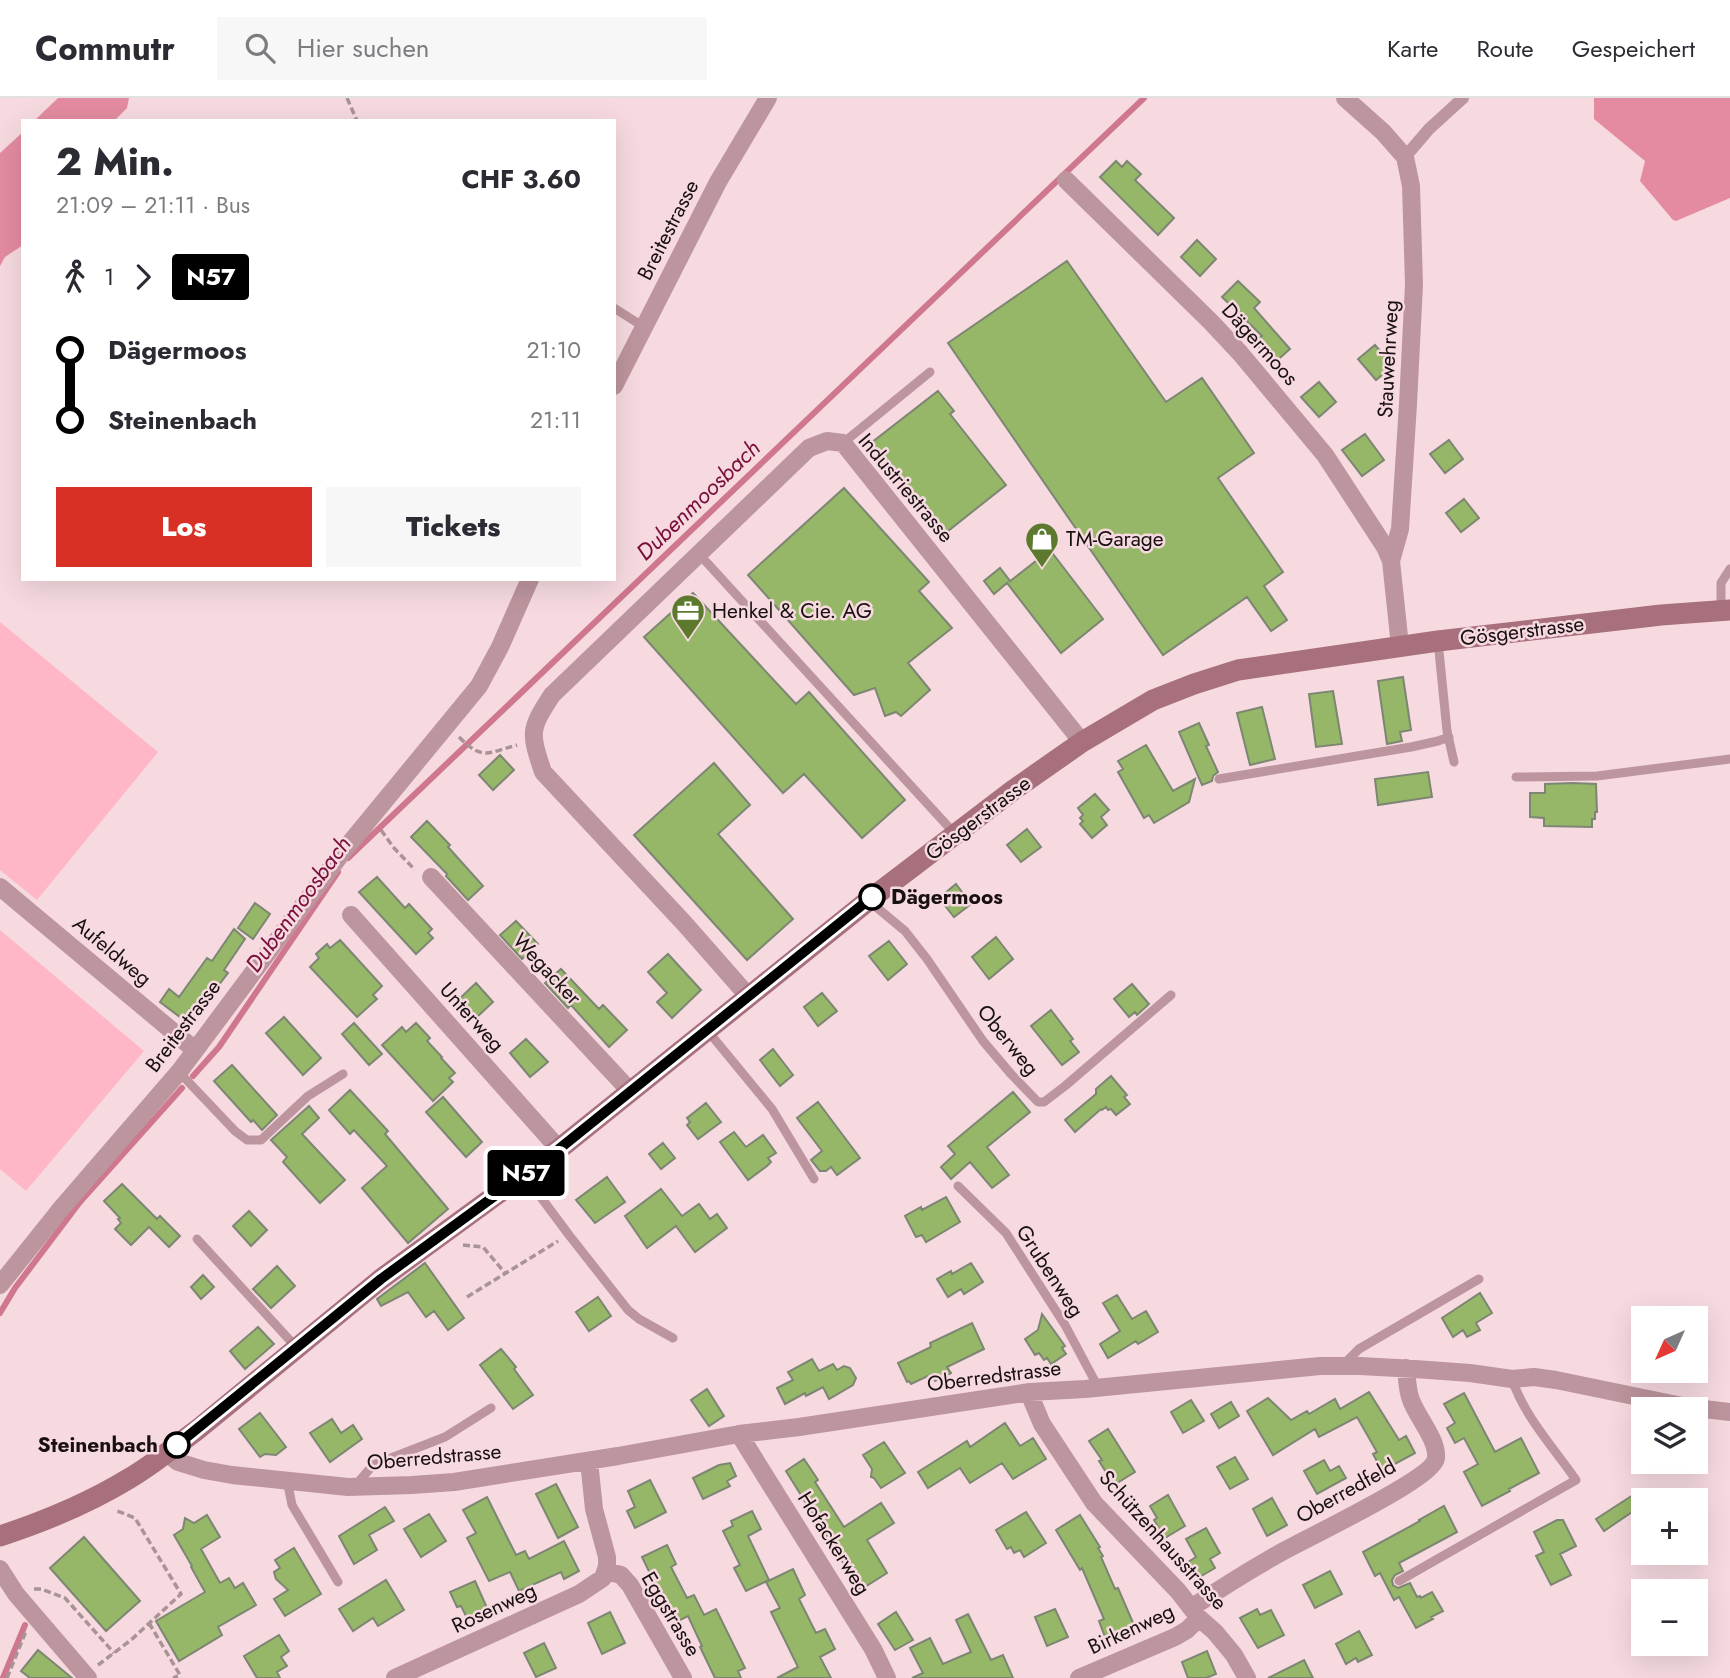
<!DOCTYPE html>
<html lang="de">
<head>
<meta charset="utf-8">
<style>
  :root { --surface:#fff; --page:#f7f7f7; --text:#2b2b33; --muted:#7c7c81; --line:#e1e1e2; --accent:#d93025 }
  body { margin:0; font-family:Jost,sans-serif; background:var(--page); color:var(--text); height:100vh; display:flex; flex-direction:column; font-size:26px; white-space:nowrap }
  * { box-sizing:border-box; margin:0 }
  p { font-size:23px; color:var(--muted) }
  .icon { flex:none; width:38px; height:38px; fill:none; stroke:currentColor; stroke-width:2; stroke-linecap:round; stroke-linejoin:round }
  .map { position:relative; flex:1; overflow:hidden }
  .sheet { position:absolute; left:21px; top:21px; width:595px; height:462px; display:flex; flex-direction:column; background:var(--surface); border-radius:0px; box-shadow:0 7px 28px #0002 }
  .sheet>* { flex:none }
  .badge { padding:0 14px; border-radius:5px; font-size:24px; line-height:46px }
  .needle { width:46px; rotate:225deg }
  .tools { position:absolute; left:1631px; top:1208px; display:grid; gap:14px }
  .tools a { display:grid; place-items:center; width:77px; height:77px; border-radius:0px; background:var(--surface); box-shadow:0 7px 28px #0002; font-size:35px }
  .map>.badge { position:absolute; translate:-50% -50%; box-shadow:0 0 0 4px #fff }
  .legs { display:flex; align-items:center; gap:10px; height:77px; padding:0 35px; font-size:23px }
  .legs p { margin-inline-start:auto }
  .head { display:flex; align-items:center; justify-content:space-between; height:119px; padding:0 35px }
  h1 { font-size:38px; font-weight:800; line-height:52px }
  .action { display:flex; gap:14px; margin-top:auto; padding:14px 35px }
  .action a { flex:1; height:80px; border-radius:0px; background:var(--accent); color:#fff; font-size:28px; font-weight:800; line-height:80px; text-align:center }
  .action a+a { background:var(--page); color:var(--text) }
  ul { padding:0 35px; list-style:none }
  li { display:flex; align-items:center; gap:24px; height:70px; font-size:26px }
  li i { display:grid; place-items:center; width:10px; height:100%; margin:0 9px; background:currentColor }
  li i::after { content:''; width:18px; height:18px; margin:-9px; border:5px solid; border-radius:50%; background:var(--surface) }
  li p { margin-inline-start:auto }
  li:first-child i { background:linear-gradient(#0000 50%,currentColor 0) }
  li:last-child i { background:linear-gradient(currentColor 50%,#0000 0) }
  header { display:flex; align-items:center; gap:42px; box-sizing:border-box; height:98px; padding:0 35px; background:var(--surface); border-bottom:2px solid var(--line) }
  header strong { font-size:33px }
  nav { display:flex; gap:38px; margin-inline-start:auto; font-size:24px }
  .search { width:490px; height:63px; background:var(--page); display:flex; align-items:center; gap:18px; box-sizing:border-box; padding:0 24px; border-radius:0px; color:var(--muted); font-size:26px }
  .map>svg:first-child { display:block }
</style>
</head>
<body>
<header>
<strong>Commutr</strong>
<div class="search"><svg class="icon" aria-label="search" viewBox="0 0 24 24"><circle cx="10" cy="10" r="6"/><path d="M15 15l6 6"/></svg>Hier suchen</div>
<nav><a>Karte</a><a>Route</a><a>Gespeichert</a></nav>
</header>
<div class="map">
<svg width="1730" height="1580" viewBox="0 0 1730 1580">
  <rect width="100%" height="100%" fill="#f6dae0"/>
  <path fill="#ffb7c8" d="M0 524 158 654 37 802 0 772Z
    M0 832 144 953 26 1093 0 1071Z"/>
  <path fill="#e48ba1" d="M58 0H129L127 10 114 23H34Z
    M1594 0H1730V100L1676 123 1673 122 1640 83 1645 63 1594 21Z
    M23 34V147L5 159 0 168V55Z"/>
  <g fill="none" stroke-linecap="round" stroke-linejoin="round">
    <path stroke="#ce778e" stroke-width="6" d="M348 760 1144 0
      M193 978 219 949 338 774
      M0 1215 15 1190 80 1104 182 990
      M3 1580 25 1527"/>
  </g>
  <path fill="#96b668" stroke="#7d8672" stroke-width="2" d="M1116 63 1122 69 1127 63 1141 76 1135 82 1174 120 1158 137 1100 79Z
    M1197 142 1216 161 1200 178 1181 159Z
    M1067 163 1166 304 1202 280 1254 355 1218 380 1283 474 1264 488 1287 522 1271 533 1247 499 1163 557 948 245Z
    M1238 183 1260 204 1254 210 1290 251 1273 266 1254 244 1262 238 1222 199Z
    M1375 247 1393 268 1376 282 1358 261Z
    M1319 284 1336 304 1319 319 1301 299Z
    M938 293 954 313 950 316 1006 387 943 437 871 345Z
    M1365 336 1384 362 1362 378 1342 352Z
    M1449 342 1463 361 1445 375 1430 356Z
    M844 390 929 484 919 493 952 530 908 565 930 592 901 618 896 614 885 618 875 590 854 597 748 477Z
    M1464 401 1479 420 1461 434 1446 415Z
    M1050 452 1103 521 1061 555 1007 485 994 496 984 483 1000 470 1010 483 1009 484Z
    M693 495 796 606 809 594 905 702 862 740 804 676 783 695 644 539Z
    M1403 579 1411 632 1400 634 1402 643 1387 646 1378 583Z
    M1333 593 1342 646 1316 649 1309 596Z
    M1262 609 1275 661 1250 667 1237 615Z
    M1199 625 1209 647 1206 648 1218 674 1213 678 1212 683 1202 687 1179 634Z
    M1146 647 1173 693 1195 681 1189 704 1154 725 1149 717 1144 720 1118 674 1123 671 1118 663Z
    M500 657 514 672 493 692 479 677Z
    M714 665 750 707 718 736 793 821 747 862 634 737Z
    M1428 674 1432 699 1378 707 1375 681Z
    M1573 685 1596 686 1597 714H1595V721H1592V729L1544 728V720L1530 719V695H1545V686Z
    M1095 696 1109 712 1101 719 1107 727 1092 740 1080 726 1083 723 1080 720 1083 717 1078 710Z
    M427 723 450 747 448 749 483 788 468 802 446 778 447 776 411 739Z
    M1027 731 1041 749 1021 764 1007 747Z
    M377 779 405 810 409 806 432 831 428 835 433 840 416 856 359 794Z
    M956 786 971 806 954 819 939 800Z
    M255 805 270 816 253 841 238 830Z
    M516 823 538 846 522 861 500 837Z
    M234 831 245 841 224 872 228 875 189 926 160 904 169 891 179 899 207 860 212 863Z
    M996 839 1013 861 989 881 972 859Z
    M340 842 382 888 373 897 377 901 357 919 310 869 319 860 316 856 327 846 330 850Z
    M889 843 907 866 888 882 869 858Z
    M668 856 701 892 672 920 657 904 667 895 648 874Z
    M561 871 599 911 603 907 627 932 609 949 571 907 568 910 545 885Z
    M476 885 493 904 477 919 475 916 471 920 456 904Z
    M1132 886 1149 906 1137 917 1135 914 1129 919 1114 901Z
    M822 895 837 913 818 928 804 909Z
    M1051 912 1073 941 1070 943 1079 954 1062 967 1031 928Z
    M284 919 321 960 303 977 266 935Z
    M354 925 382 956 369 967 342 936Z
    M416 925 430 940 427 943 442 959 441 960 455 975 449 980 453 984 433 1003 382 947 402 929 406 934Z
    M526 941 548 964 530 979 510 955Z
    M773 951 793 977 780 988 760 962Z
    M232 967 277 1017 262 1032 253 1022 251 1024 214 983Z
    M1111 978 1127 997 1124 999 1130 1006 1116 1017 1111 1011 1108 1012 1106 1009 1102 1012 1101 1011 1075 1034 1065 1022 1096 996V991Z
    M350 992 388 1033 385 1036 448 1111 408 1145 362 1090 387 1068 354 1032 350 1036 329 1012Z
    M1013 994 1030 1014 987 1049 1009 1077 992 1090 970 1064 951 1081 941 1069 955 1056 948 1048Z
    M443 999 482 1044 466 1059 426 1014Z
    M818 1004 860 1060 837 1077 831 1069 826 1073H820L811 1062 822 1053 797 1020Z
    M706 1005 721 1024 698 1041 687 1027 690 1024 687 1020Z
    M309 1008 319 1020 302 1036 345 1082 320 1105 283 1064 287 1059 271 1042Z
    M734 1034 746 1049 763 1037 776 1055 768 1060 771 1064 767 1068 748 1082 720 1044Z
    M663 1045 675 1060 661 1071 649 1056Z
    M607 1079 625 1104 595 1125 576 1102Z
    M122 1086 157 1121 160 1118 180 1138 169 1149 149 1129 131 1147 115 1131 121 1125 118 1121 120 1120 104 1103Z
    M661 1091 682 1118 699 1106 710 1121 717 1116 727 1130 695 1154 676 1128 647 1150 625 1118Z
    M946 1099 960 1124 926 1144 922 1137 916 1139 905 1118 921 1109 922 1112Z
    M249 1113 267 1132 251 1148 233 1128Z
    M425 1165 464 1220 448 1232 434 1213 426 1219 408 1194 381 1208 377 1201Z
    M971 1165 983 1184 964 1196 961 1191 948 1199 937 1181 951 1173 952 1176Z
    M277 1168 295 1188 271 1210 253 1191Z
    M203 1177 214 1189 201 1201 191 1189Z
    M1480 1195 1492 1215 1476 1225 1480 1232 1467 1239 1463 1232 1453 1239 1442 1220Z
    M1117 1197 1132 1221 1146 1213 1158 1234 1138 1246 1136 1243 1108 1260 1100 1246 1120 1233 1103 1205Z
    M598 1199 611 1218 589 1233 576 1214Z
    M1042 1216 1065 1248 1062 1250 1066 1256 1051 1266 1047 1260 1044 1262 1039 1255 1035 1257 1025 1241 1038 1232Z
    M972 1225 984 1251 947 1269 951 1275 935 1283 932 1276 911 1286 909 1283 907 1284 898 1265 931 1249 930 1245Z
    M258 1229 274 1246 245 1271 230 1253Z
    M501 1251 516 1269 514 1271 533 1297 513 1311 480 1267Z
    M812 1261 819 1273 833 1266 837 1272 844 1268 850 1270 856 1280 853 1287 829 1301 823 1289 806 1298 805 1295 785 1306 777 1290 793 1282 788 1274Z
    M707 1291 724 1318 709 1328 691 1302Z
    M1369 1294 1399 1342 1406 1338 1415 1355 1382 1373 1373 1356 1377 1354 1357 1319 1319 1339 1315 1331 1273 1357 1247 1313 1268 1300 1291 1322 1307 1313 1309 1316 1335 1301 1340 1311Z
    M1464 1295 1495 1354 1521 1340 1539 1375 1509 1391 1510 1393 1482 1408 1464 1374 1478 1366 1464 1340 1455 1345 1447 1330 1455 1325 1444 1306Z
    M1191 1302 1204 1323 1183 1335 1171 1314Z
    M1231 1304 1239 1318 1219 1330 1211 1316Z
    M260 1315 286 1349 276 1357 265 1356 260 1359 239 1331Z
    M332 1321 341 1335 353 1327 362 1341 330 1364 310 1335Z
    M1005 1325 1020 1348 1033 1340 1046 1361 1013 1381 1002 1365 970 1385 960 1370 928 1390 918 1374 967 1343 970 1349Z
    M1108 1331 1135 1374 1114 1387 1099 1363 1102 1362 1089 1343Z
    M884 1344 905 1375 881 1390 874 1380 871 1379 872 1371 863 1357Z
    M1235 1359 1248 1381 1230 1391 1217 1369Z
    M804 1361 818 1382 815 1384 844 1429 881 1405 894 1425 867 1442 887 1475 860 1492 786 1373Z
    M1324 1362 1330 1373 1339 1368 1346 1380 1317 1396 1304 1373Z
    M730 1365 736 1378 727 1383 730 1388 703 1401 693 1380 719 1367Z
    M650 1382 666 1414 635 1430 627 1413 635 1409 628 1393Z
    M556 1386 578 1429 558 1440 536 1396Z
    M1168 1397 1185 1428 1165 1440 1154 1422 1157 1420 1150 1408Z
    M1633 1397 1641 1408 1604 1433 1596 1421Z
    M487 1399 516 1457 525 1453 529 1461 564 1443 579 1473 564 1481 561 1474 519 1493 510 1474 489 1483 467 1440 476 1435 463 1412Z
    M1272 1400 1287 1427 1267 1438 1253 1411Z
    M1444 1408 1457 1434 1399 1465 1403 1473 1395 1477 1392 1482 1393 1487 1398 1490 1410 1485 1417 1499 1420 1498 1421 1500 1432 1494 1443 1513 1431 1519 1433 1521 1416 1530 1399 1499 1394 1502 1380 1475 1375 1478 1363 1454 1420 1423 1419 1422Z
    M385 1409 394 1423 369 1437 377 1452 354 1466 339 1438Z
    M752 1413 761 1431 748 1438 769 1482 746 1493 734 1470 740 1467 723 1433 733 1428 731 1423Z
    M1026 1414 1046 1445 1024 1459 1020 1452 1014 1455 1011 1449 1007 1451 996 1432Z
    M429 1416 446 1443 421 1459 404 1431Z
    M207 1417 220 1439 201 1451 220 1485 229 1480 235 1490 243 1485 256 1507 218 1529 222 1537 179 1563 156 1523 205 1494 191 1469 192 1468 174 1437 183 1431 185 1420 194 1425Z
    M1080 1417 1100 1449 1098 1450 1103 1458 1101 1459 1115 1491 1118 1490 1134 1527 1105 1539 1099 1523 1104 1521 1082 1470 1080 1472 1056 1432Z
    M1557 1422H1563L1576 1448 1560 1456 1571 1477 1551 1487 1536 1458 1544 1454 1534 1434Z
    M1206 1430 1220 1455 1210 1461 1215 1470 1198 1480 1188 1464 1196 1459 1186 1441Z
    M84 1439 140 1503 106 1533 50 1470Z
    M667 1447 676 1466 671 1469 687 1500 694 1497 704 1517 716 1511 745 1570 738 1573 741 1580H715L700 1549 702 1548 688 1518 674 1525 642 1459Z
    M294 1450 321 1496 285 1518 274 1501 288 1492 276 1481 274 1474 280 1470 275 1462Z
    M793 1471 805 1497 799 1501 816 1535 825 1531 835 1551 820 1559 831 1580H777L798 1569 771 1514 780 1510 766 1484Z
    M1330 1473 1342 1496 1315 1510 1303 1487Z
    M386 1482 404 1512 378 1528 373 1520 353 1533 339 1511Z
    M475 1483 488 1512 468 1522 461 1508 457 1509 450 1494Z
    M1055 1511 1068 1539 1047 1548 1035 1519Z
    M1257 1511 1260 1517 1271 1512 1284 1537 1258 1550 1240 1520Z
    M610 1514 625 1545 602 1556 588 1525Z
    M896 1514 913 1542 895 1552 878 1526Z
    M968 1516 991 1562 1003 1557 1013 1580H912L923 1575 910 1550 930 1540 943 1566 971 1554 956 1522Z
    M1359 1533 1372 1557 1358 1564 1356 1560 1346 1566 1336 1546Z
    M279 1537 289 1553 281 1559 287 1568 277 1574 280 1580H257L244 1558Z
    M544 1545 556 1570 536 1579 524 1555Z
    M38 1552 72 1580H30L21 1573Z
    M1207 1553 1216 1576 1206 1580H1188L1182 1564Z
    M1304 1562 1313 1580H1268Z"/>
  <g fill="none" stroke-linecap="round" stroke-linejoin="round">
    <path stroke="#a89397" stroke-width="3.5" stroke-dasharray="7 3.5" stroke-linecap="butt" d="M347 0 357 23
      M459 639C483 663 487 655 517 647
      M381 732 394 750 415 772
      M463 1147 483 1149 505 1175
      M467 1199 558 1143
      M34 1491H41L65 1500 114 1555
      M149 1525 180 1577 173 1580
      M98 1567 131 1542 181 1496 135 1420 115 1412
      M7 1580 26 1533"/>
    <path stroke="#bd959e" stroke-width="9" d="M614 210 644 229
      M843 345 930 274
      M699 456 955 736
      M1721 512V485L1730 471
      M1438 543 1447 633 1454 664
      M1516 679 1597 678 1730 661
      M1219 681 1411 649 1438 643 1449 639
      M869 803 905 833 927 861 983 943 1011 976 1038 1004H1044L1065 988 1171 897
      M707 932 772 1011 814 1081
      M179 974 235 1033 247 1042H261L308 998 343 976
      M525 1078 569 1137 628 1212 639 1221 673 1240
      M958 1088 1006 1135 1065 1227 1098 1289
      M197 1141 296 1249
      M1345 1268 1347 1263 1359 1251 1479 1181
      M287 1382 292 1407 338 1484
      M355 1388 373 1367 445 1339 491 1310
      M1399 1483 1576 1382C1554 1350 1524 1318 1512 1281"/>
    <path stroke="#bd959e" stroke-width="12" d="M1405 59 1429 31 1463 0"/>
    <path stroke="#bd959e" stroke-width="18" d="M1345 0 1383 34 1405 59 1411 88 1414 186 1408 306 1400 431 1391 463 1400 548
      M1066 82 1211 224 1240 255 1325 357 1385 449 1391 463
      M614 288 718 84 768 0
      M431 779 630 993
      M0 789 195 952
      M351 817 559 1051
      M749 899 684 825 543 674C530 635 529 632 552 597L809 350 827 343 843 345 1082 644
      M0 1187 59 1113 179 974 345 751 479 588 500 549 530 481
      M1029 1295 1042 1326 1094 1405 1178 1493 1199 1520 1215 1534 1234 1557 1247 1580
      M739 1336 873 1551 887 1580
      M167 1355 178 1364 204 1372 232 1377 348 1389 412 1387 454 1384 618 1358 739 1336 799 1329 1030 1294 1085 1291 1320 1268H1360L1415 1271 1470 1275 1512 1281 1534 1279 1556 1282 1687 1309 1730 1314
      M0 1471 16 1496 88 1580
      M606 1473 621 1477 630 1487 683 1580
      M1191 1510C1218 1492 1245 1475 1273 1459 1297 1444 1433 1382 1436 1360 1438 1342 1417 1319 1411 1302 1407 1292 1407 1280 1406 1270
      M395 1580 579 1496 603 1480 607 1468V1459L594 1411 589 1363
      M1079 1580 1175 1539 1187 1532 1199 1520"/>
    <path stroke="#a86f7d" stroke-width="21" d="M0 1438C46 1423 89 1405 130 1380 154 1366 175 1348 197 1332L381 1181 559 1051 869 802 1012 693 1082 644 1153 602 1194 586 1238 572 1438 543 1661 517 1730 512"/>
  </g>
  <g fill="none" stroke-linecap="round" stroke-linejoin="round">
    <g stroke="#fff" stroke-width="16">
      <path id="line-1" d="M177 1347 381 1181 559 1051 872 799"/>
    </g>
    <use href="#line-1" stroke="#000" stroke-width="10"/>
  </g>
  <defs>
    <g id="shop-pin" transform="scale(1.75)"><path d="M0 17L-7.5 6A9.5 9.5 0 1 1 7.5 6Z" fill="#5c792d" stroke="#f6dae0"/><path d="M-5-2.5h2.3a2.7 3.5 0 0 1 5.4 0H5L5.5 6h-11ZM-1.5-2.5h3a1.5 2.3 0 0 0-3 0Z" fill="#fff"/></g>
    <g id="office-pin" transform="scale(1.75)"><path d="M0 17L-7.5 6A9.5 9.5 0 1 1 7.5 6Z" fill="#5c792d" stroke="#f6dae0"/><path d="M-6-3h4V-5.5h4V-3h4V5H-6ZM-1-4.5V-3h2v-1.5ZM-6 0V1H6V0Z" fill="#fff"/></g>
  </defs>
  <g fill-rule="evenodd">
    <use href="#shop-pin" x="1042" y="441"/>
    <use href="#office-pin" x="688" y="513"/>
  </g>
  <g fill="#fff" stroke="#000" stroke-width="3.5">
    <circle cx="872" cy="799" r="12"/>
    <circle cx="177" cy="1347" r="12"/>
  </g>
  <g text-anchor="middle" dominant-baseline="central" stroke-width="5" stroke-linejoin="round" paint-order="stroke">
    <g font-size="21" fill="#191012" stroke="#f6dae0">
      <text transform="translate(668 132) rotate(-63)">Breitestrasse</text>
      <text transform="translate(1260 246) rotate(48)">Dägermoos</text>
      <text transform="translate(1388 261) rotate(-87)">Stauwehrweg</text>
      <text transform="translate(906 390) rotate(50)">Industriestrasse</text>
      <text transform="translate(1522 533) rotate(-7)">Gösgerstrasse</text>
      <text transform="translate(978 720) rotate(-37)">Gösgerstrasse</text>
      <text transform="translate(112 853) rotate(40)">Aufeldweg</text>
      <text transform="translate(547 871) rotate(47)">Wegacker</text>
      <text transform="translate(472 919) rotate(48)">Unterweg</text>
      <text transform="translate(183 928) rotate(-53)">Breitestrasse</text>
      <text transform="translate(1008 942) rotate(51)">Oberweg</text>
      <text transform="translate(1050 1173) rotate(57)">Grubenweg</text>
      <text transform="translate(994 1278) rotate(-7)">Oberredstrasse</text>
      <text transform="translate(434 1359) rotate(-5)">Oberredstrasse</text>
      <text transform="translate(1346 1393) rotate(-29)">Oberredfeld</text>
      <text transform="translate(1163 1442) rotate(48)">Schützenhausstrasse</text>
      <text transform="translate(834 1445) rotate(58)">Hofackerweg</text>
      <text transform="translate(494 1510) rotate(-25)">Rosenweg</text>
      <text transform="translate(671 1516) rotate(59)">Eggstrasse</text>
      <text transform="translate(1131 1531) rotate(-25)">Birkenweg</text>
    </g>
    <g font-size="21" fill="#191012" stroke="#f6dae0" text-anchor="start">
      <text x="1066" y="441">TM-Garage</text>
      <text x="712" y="513">Henkel &amp; Cie. AG</text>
    </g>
    <g font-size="21" font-weight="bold" fill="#191012" stroke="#f6dae0" text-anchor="start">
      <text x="891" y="799">Dägermoos</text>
      <text x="158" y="1347" text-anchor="end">Steinenbach</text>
    </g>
    <g font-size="23" font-style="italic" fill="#780e39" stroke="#f6dae0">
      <text transform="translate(698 402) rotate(-44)">Dubenmoosbach</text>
      <text transform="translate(298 806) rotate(-54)">Dubenmoosbach</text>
    </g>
  </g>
</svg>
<div class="tools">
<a><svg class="needle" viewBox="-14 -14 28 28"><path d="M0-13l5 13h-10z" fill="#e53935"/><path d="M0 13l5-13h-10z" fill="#7c7c81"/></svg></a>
<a><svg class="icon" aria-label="layers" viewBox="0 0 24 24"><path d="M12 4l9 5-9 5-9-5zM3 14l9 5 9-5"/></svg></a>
<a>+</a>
<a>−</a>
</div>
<b class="badge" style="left:526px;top:1075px;background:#000;color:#fff">N57</b>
<section class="sheet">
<div class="head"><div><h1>2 Min.</h1><p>21:09 – 21:11 · Bus</p></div><b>CHF 3.60</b></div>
<div class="legs"><svg class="icon" aria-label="walk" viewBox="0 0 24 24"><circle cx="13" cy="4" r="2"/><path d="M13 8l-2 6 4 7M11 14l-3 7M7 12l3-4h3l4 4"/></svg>1<svg class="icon" aria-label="forward" viewBox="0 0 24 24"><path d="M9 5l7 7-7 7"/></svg><b class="badge" style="background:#000;color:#fff">N57</b></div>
<ul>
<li><i style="color:#000"></i><b>Dägermoos</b><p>21:10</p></li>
<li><i style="color:#000"></i><b>Steinenbach</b><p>21:11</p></li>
</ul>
<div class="action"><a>Los</a><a>Tickets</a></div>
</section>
</div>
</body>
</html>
